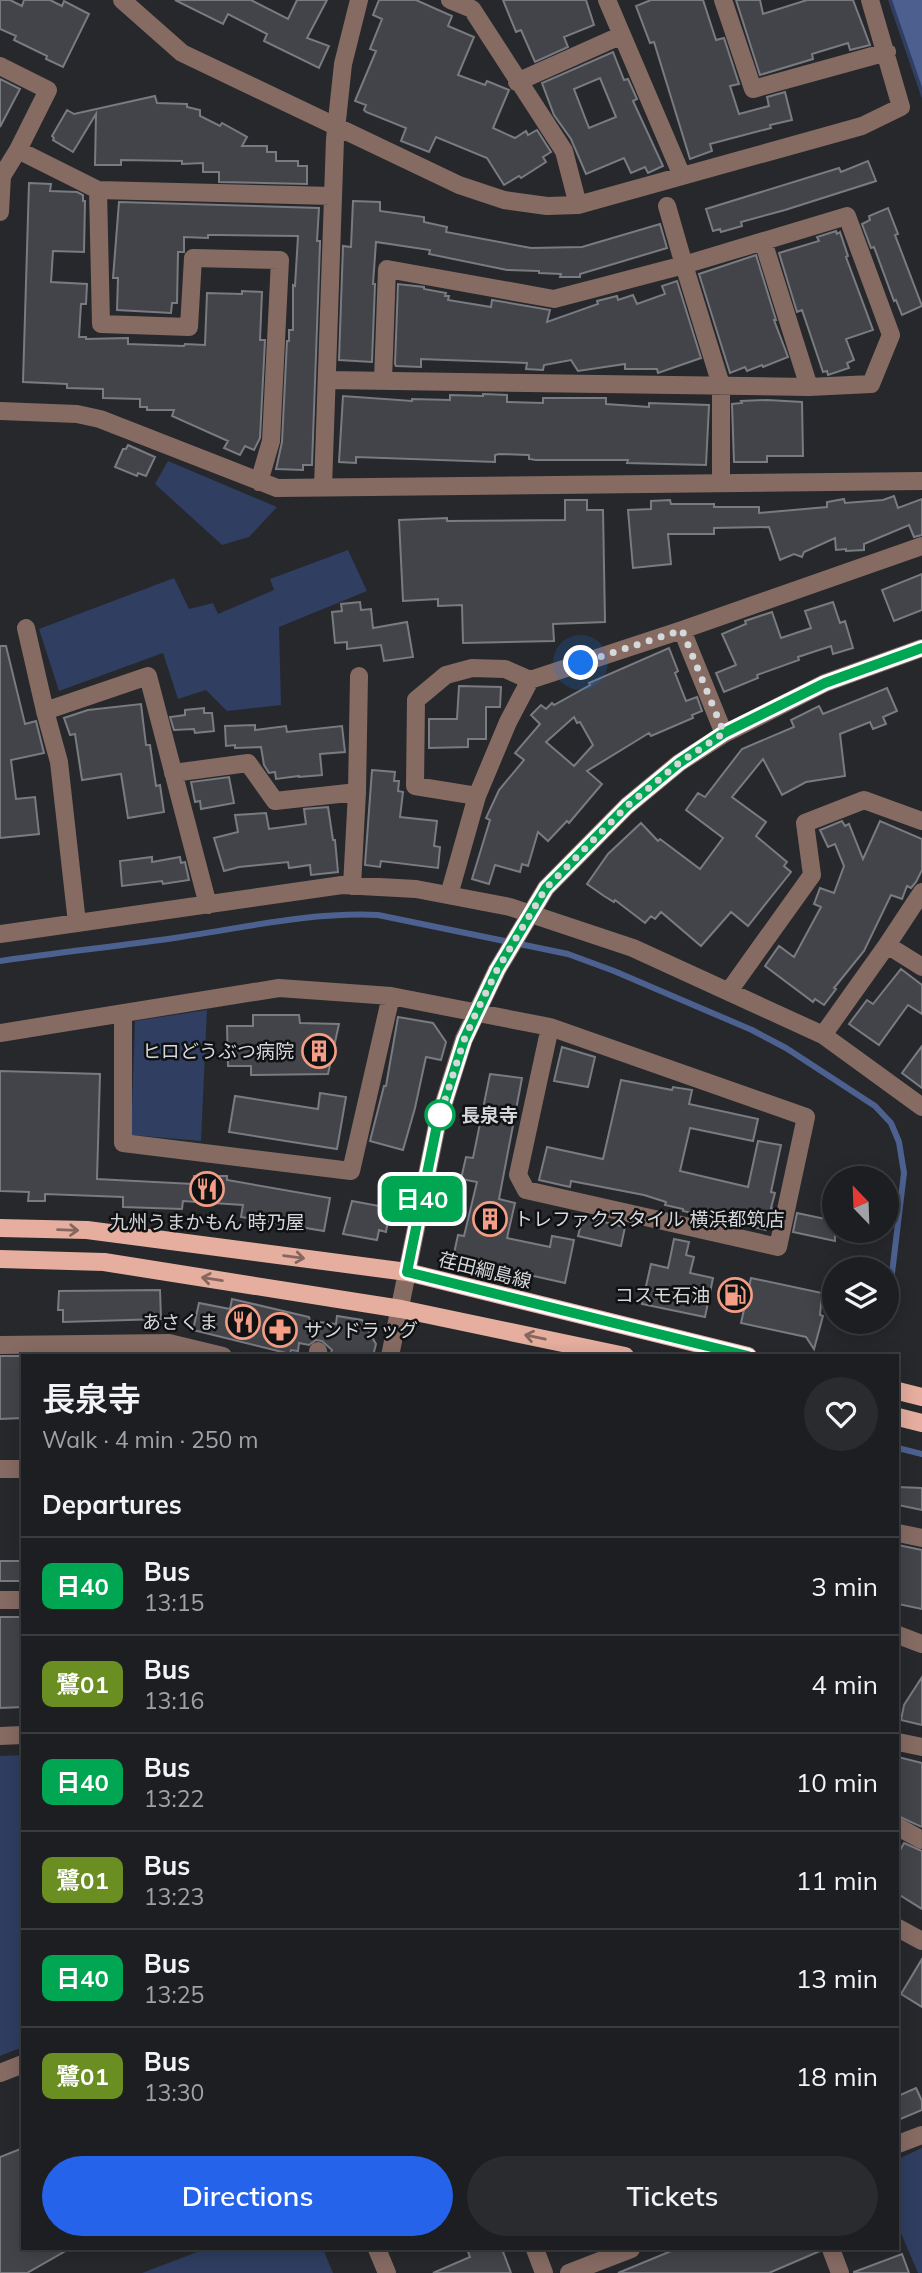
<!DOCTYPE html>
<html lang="en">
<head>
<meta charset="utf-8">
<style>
  :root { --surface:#1c1e21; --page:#292b2e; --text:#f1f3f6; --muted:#a0a2a5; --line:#3a3c3f; --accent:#2563eb }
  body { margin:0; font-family:Mulish,"Noto Sans JP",sans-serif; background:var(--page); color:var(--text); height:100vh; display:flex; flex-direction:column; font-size:26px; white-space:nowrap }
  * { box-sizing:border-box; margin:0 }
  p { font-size:23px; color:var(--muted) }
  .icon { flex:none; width:38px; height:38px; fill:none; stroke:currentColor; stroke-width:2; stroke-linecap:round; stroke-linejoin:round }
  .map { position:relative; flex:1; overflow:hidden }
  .drawer { position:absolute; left:21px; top:1354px; width:878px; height:896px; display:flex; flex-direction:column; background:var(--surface); border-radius:0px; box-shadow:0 4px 18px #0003,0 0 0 2px var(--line) }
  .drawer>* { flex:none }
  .badge { padding:0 14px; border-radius:10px; font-size:24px; line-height:46px }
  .needle { width:46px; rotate:337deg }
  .buttons { position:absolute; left:822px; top:1166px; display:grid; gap:14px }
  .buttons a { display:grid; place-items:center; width:77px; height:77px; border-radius:50%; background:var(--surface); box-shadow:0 4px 18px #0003,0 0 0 2px var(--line); font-size:35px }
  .you { position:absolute; width:35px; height:35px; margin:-18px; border:5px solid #fff; border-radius:50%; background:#1a73e8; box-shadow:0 0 0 10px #1a73e833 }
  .map>.badge { position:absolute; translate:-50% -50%; box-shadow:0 0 0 4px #fff }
  h2 { padding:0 21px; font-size:26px; line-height:63px }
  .round { display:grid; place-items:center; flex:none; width:74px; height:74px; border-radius:37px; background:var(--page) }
  .overview { display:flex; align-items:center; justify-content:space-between; height:119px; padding:0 21px }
  h1 { font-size:33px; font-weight:600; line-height:52px }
  .cta { display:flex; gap:14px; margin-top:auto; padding:14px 21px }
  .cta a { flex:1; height:80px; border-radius:42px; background:var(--accent); color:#fff; font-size:28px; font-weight:600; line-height:80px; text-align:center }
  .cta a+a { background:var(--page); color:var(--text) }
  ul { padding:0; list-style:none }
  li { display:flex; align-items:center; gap:21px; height:98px; padding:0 21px; border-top:2px solid var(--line) }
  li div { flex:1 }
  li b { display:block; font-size:26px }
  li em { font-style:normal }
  li .badge { min-width:77px; font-weight:700; text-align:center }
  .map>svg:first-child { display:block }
</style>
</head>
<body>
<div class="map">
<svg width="922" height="2273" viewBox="0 0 922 2273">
  <rect width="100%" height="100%" fill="#26282c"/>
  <path fill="#2f3e61" d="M888 0H922V99Z
    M168 461 277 507 249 537 222 545 155 484Z
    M348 550 367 591 279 627 281 705 227 711 206 690 178 699 163 653 59 691 39 629 174 578 189 609 213 603 218 614 274 590 270 579Z
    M207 1010 201 1141 131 1135 135 1021Z
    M23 1755V2047L0 2056V1756Z
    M922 2148V2273H918L898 2226V2159Z
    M205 2249H323L333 2273H142Z"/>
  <path fill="#4c5f8f" d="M892 0H922V87Z"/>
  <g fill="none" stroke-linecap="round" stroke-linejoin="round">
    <path stroke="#4d6191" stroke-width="6" d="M0 961C60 952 121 946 181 937 247 927 312 912 378 915L568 954 614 971 752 1030 786 1048 875 1106 891 1123 899 1142 904 1173 887 1315
      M898 1448 922 1454"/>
  </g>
  <path fill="#424449" stroke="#797b80" stroke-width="2" fill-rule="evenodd" d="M0 0H10L22 6 24 0H50L62 6 64 1 89 14 63 67 46 59 47 56 14 40 16 36 0 29Z
    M175 0H251L288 19 297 0H327L307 38 329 46 319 68 264 41 267 34 228 14 223 24Z
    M379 0H416L452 16 448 26 474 37 458 75 485 85 487 81 509 90 493 128 515 138 526 131 528 135 537 130 551 152 543 157 546 162 521 178 519 176 504 185 487 158 436 137 429 152 401 141 406 128 366 112 364 110 366 105 355 101 376 51 370 49 382 19 373 15Z
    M503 0H586L594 25 564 37 568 47 535 62 521 30 516 32Z
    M651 0H703L716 40 724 38 739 84 730 86 739 114 769 106 767 97 785 92 792 120 770 125 771 128 710 144 712 151 690 159 654 42 650 43 636 6Z
    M736 0H760L763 14 807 0H853L870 45 850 50 848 43 812 54 813 59 760 75Z
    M613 52 624 80 628 79 637 99 633 101 663 166 648 173 645 167 631 173 624 158 586 174 571 139 554 115 542 83ZM600 78 616 117 589 128 574 89Z
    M0 79 20 89 0 127Z
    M155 96 157 103 187 104V107L200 110V116L220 126 222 123 247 137 242 146H267V152H276V161H298V166H307V184L219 182V172H203V163L182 164V161L121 160V165H95L96 114 73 152 53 140 54 138 52 136 67 110 74 114Z
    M868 161 876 181 785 210 741 222 742 226 721 232 720 229 713 231 706 209 839 168 841 172Z
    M29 183 51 184 50 191 77 192 83 195V201H85L84 252 53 251 51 282 87 284 86 304H81L79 337H86V339L128 338V344L184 346 185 344 205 345 207 293 242 294V291L262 292 260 340H265L260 438 254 450 245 446 240 455 224 448 228 441 172 416 174 410H147V407H140V399L103 398V389L67 388V384L23 382Z
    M353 201 380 202V211L424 217V222L447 227 446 232 531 248 582 247 660 224 667 248 580 274V277H560L561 274 539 273V271L507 270 429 254 430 250 376 242 373 284H375L372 362 339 360 343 246 351 247Z
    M119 202 319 208 317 241H320V244L312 465H303V470L276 469 282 442 287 341H289V330H293V285L295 286 298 236 219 235H208V238L184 237V252H178L177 303H172L171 313 117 310 118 278H113Z
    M888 208 898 234 895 235 922 306 902 315 896 300 894 301 874 247 871 248 862 224 870 220 869 216Z
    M836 231 837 234 840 232 848 256 846 257 873 330 846 339 854 360 847 363 849 368 828 375 827 371 823 372 802 310 797 312 779 253 819 241 817 237Z
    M756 255 776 320H774L788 357 763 367 762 365 747 371 745 367 730 373 699 274Z
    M677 281 701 358 658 373 657 369H625V364L578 371 571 360 544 365 543 370 526 369 527 363 446 360 421 359V367L396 366 395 364 398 284 424 287V289L446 293 445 296H449L448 300 491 307 492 300 550 310 547 322 598 304 597 301 617 296 618 300 633 295 637 304 665 294 662 286Z
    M483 394 507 395V402L543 403V398H606V404L649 407V403L709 405 706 465 627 463 628 460H536L529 459V455L499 454 495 455V462L356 457V463L339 462 343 396 412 401V399L450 400V395L483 396Z
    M767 400 802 402 803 456H767V462H734L732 404 742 403 741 401Z
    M128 445 155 457 146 476 138 473 137 476 115 467 123 449H126Z
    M894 496 898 508 922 499V535L914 537 909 525 864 544V550L846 551V549L836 550 835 538 804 552 802 557 794 554 780 560 769 527 714 528V534H668L671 564 633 568 628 510 651 509V501L670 500 671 504H714V507H759V513L827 507V502L844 499 845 503 883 500Z
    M565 500H587V510H603L605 622 553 624 554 641 463 643 462 605 438 606V599L403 601 399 520 447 518V521L565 520Z
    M922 574V610L894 621 882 590Z
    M360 602 361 610 371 609 373 628 407 622 413 657 384 661 381 645 347 649V642L335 643 332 612 342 611 341 604Z
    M833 602 840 623 845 621 853 648 833 654 831 646 798 657 799 660 757 675 758 678 724 692 716 673 736 665 722 634 746 624 745 621 772 612 781 638 811 628 805 611Z
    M0 646H6L25 724 36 721 44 753 11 760 16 799 35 797 39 834 0 838Z
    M669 648 678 671 675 673 686 701 697 697 702 711 692 715 693 718 651 736 649 733 587 771 602 784 569 823 567 821 548 841 538 832 528 866 522 864 520 872 495 865 489 884 472 879 490 820 486 818 499 790 524 760 515 753 540 724 531 715 541 705 546 709 552 703 554 705 590 685 589 683ZM574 717 577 723 580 722 593 745 574 766 546 742Z
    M459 686 501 687 500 707H486V739H468V747L429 748V719H457Z
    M887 688 897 711 883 717 886 724 873 729 870 722 840 734 845 776 806 782 782 795 763 759 732 797 766 822 756 836 787 862 784 866 791 872 748 926 731 912 701 946 661 912 655 919 651 916 645 923 615 900 614 902 604 896 587 884 608 854 641 823 658 841 660 839 700 869 723 838 686 810 698 793 705 797 742 749 794 727 791 720 819 706 823 714Z
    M141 704 146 745H150L156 786 160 785 164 812 128 818 121 774 82 780 75 734 70 735 64 718 88 710Z
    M204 708V713H212L214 731 195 733 194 729 174 730 170 717 185 715V710Z
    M255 725V730L286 726 287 732 342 726 345 752 320 754 322 775 299 777V776L276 779 275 772 269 773 264 765 261 747 235 748V745L226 746 225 726Z
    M372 770 395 772 394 781H399L398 791 403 792 400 817 437 821 434 846 440 847 438 868 381 861 380 867 365 865Z
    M229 777 234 803 201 809 200 801 195 802 191 782Z
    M328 807 333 840H335L338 872 311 875 310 865 289 868 288 862 239 867 224 871 214 838 238 832 235 815 266 813 269 829 306 824 304 809Z
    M842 821 845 826 849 824 863 859 880 821 922 839V870L916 882 911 888 907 886 902 899 891 895 864 951 834 988 836 989 824 1005 815 999 813 1002 765 966 779 946 794 957 821 907 814 904 820 888 834 893 844 866 835 844 828 847 820 830Z
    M152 857V862L180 857 181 863 185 862 189 880 163 884 162 881 122 886 120 861Z
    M901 969 922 985V1014L908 1005 879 1045 849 1024 867 1000 873 1004Z
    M253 1015H299L300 1023 339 1024 328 1074 251 1075V1066H228L227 1026H253Z
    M398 1017 433 1023 446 1042 441 1060 426 1057 415 1108 403 1150 370 1141 384 1086H386Z
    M922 1046V1088L902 1073Z
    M562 1047 595 1057 588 1087 554 1081Z
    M0 1071 100 1074 97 1179 193 1184 194 1176H227V1180L330 1198 324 1231 241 1217 243 1205 183 1201 182 1209 123 1207V1197L45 1194V1201H28L29 1192 0 1191Z
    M490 1074 522 1078 499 1199 515 1203 507 1238 550 1247 552 1236 574 1240 565 1283 453 1258 458 1235 464 1236 477 1182 461 1179 466 1157 473 1158Z
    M621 1080 672 1090 673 1087 692 1090 689 1104 758 1119 753 1141 690 1128 680 1171 748 1187 758 1141 781 1145 771 1192 775 1193 771 1208 775 1209 771 1228 767 1227 766 1230 683 1211V1209L665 1205 666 1202 644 1195 571 1181 570 1187 539 1180 547 1147 603 1159Z
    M320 1093 346 1097 337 1149 229 1132 235 1096 318 1109Z
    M352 1201 390 1208 386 1232 379 1230 377 1240 343 1234Z
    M797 1213 835 1221V1241L793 1232Z
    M583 1217 625 1227 621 1246 578 1236Z
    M674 1239 689 1242 686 1255 694 1257 690 1273 713 1278 705 1317 642 1304 651 1264 668 1268Z
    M751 1278 822 1293 820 1315 823 1316 814 1349 806 1337 741 1323Z
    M160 1290 161 1319 63 1322V1310H58L59 1291Z
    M232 1299 309 1317 310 1321 336 1324 337 1316 362 1320 376 1344 373 1356H330L332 1350 322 1341 316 1340 309 1345 299 1343 298 1351 291 1350 290 1354 193 1330 199 1303 230 1309Z
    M0 1356H23V1418L0 1419Z
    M898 1487 922 1488V1510L898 1505Z
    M898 1545 922 1550V1609L898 1604Z
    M0 1561H23V1581H0Z
    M0 1617H23V1707L0 1708Z
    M922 1677V1725L901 1720 904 1705Z
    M898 1757 922 1763V1827L898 1816Z
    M904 1843 922 1851V1909L898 1894V1854Z
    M922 1959V2007L901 1994Z
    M916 2088 922 2101V2110L898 2120V2096Z
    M23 2148V2249H69L27 2273H0V2157Z
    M467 2249H502L511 2273H433L470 2257Z
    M676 2249H820V2251L769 2273H618Z
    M902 2254 909 2273H854V2272Z"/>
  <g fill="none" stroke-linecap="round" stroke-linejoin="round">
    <path stroke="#866b63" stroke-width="18" d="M122 0 182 53 459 185 504 200 547 206 578 205 862 126 901 107 870 0
      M450 0 472 9 564 151 578 205
      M607 0 682 176
      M723 0 753 89 887 52
      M0 66 48 90 18 150 2 176 0 212
      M517 82 622 35
      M18 150 98 190 332 196
      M98 190 101 324 189 327 193 258 280 260 271 441 259 482
      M763 241 809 387
      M327 380 809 387 871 384 891 335 847 216 684 265 667 206
      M383 380 387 269 554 299 684 265 721 385V482
      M0 411 77 414 100 419 277 488 922 481
      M323 487 335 139 343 64 359 0
      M26 628 45 711 59 762 77 923
      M682 630 724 734
      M45 711 148 676 208 905
      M173 773 248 763 275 801 357 792 352 886
      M357 792 359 676
      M477 796 415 786 416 700 446 675 472 668 505 669 530 680
      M546 888 627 806 679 763 724 734 825 683 922 648
      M449 895 477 796 508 722 530 680 682 630 922 546
      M0 934 342 885 416 889 510 907 633 948 823 1035 922 1107
      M887 945 922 967
      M729 991 812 875 805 823 864 800 922 821
      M123 1013V1143L351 1171 391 996
      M550 1027 806 1117 778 1247 526 1190 518 1175Z
      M0 1033 279 988 391 996 550 1027
      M823 1035 887 945 922 892
      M0 1345 169 1343 223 1356
      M318 1351 319 1356
      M390 1356 437 1125 464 1039 497 970
      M0 1469H23
      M898 1533 922 1538
      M0 1600H23
      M898 1635 922 1644
      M0 1736 23 1735
      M898 1742 922 1747
      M898 1827 922 1840
      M898 1928 922 1941
      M0 2073 23 2064
      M898 2144 922 2135
      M377 2249 387 2273
      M535 2249 544 2273
      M831 2249 840 2273
      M569 2273 631 2249"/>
    <path stroke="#e5ae9e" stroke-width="18" d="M0 1228 87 1230 407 1272 748 1356
      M0 1259 104 1262 401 1309 625 1356
      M898 1391 922 1397
      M898 1417 922 1423"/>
    <path stroke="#866b63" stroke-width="18" d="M497 970 546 888"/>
  </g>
  <defs><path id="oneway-shaft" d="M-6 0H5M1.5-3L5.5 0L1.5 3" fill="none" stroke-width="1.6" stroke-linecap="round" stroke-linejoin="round" transform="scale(1.75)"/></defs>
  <g stroke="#85675f">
    <use href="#oneway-shaft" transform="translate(68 1230) rotate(2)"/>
    <use href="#oneway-shaft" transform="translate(294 1257) rotate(7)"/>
    <use href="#oneway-shaft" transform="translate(212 1279) rotate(-171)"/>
    <use href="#oneway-shaft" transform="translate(535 1337) rotate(-168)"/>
  </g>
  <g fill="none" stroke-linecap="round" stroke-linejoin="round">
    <g stroke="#fff" stroke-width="16">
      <path id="line" d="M748 1356 407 1272 437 1125 464 1040 497 970 546 888 627 806 679 763 724 733 825 683 922 648"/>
    </g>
    <use href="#line" stroke="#00a651" stroke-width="10"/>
    <path stroke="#d6d7da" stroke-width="7" stroke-dasharray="0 12.6" d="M440 1115 437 1125 464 1040 476 1013 497 970 546 888 627 806 679 763 724 733 682 630 581 663"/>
  </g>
  <defs>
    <g id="building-ring" transform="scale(1.75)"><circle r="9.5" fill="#101113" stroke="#f49e86" stroke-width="1.5"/><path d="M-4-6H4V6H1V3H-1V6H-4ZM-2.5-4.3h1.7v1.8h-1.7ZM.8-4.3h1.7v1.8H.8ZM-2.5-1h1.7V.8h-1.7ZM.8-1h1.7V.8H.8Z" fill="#f49e86"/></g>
    <g id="restaurant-ring" transform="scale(1.75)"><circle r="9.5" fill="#101113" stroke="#f49e86" stroke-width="1.5"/><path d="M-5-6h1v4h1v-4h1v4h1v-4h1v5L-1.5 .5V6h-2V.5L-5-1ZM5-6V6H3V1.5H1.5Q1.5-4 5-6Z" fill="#f49e86"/></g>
    <g id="fuel-ring" transform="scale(1.75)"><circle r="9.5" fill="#101113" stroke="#f49e86" stroke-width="1.5"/><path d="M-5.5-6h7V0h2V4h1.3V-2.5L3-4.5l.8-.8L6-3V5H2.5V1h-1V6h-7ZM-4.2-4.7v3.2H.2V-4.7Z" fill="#f49e86"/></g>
    <g id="pharmacy-ring" transform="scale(1.75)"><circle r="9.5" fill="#101113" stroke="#f49e86" stroke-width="1.5"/><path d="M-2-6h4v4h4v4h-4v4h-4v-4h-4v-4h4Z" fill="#f49e86"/></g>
  </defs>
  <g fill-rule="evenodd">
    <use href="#building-ring" x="319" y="1051"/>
    <use href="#restaurant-ring" x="207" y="1189"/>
    <use href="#building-ring" x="490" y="1219"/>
    <use href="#fuel-ring" x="735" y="1295"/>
    <use href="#restaurant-ring" x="243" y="1322"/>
    <use href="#pharmacy-ring" x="280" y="1330"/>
  </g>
  <circle fill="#fff" stroke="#00a651" stroke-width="3.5" cx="440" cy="1115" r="14"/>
  <g text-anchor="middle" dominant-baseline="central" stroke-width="5" stroke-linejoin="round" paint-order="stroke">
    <g font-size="19" fill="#d6d7da" stroke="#101113" text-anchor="end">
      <text x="294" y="1051">ヒロどうぶつ病院</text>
      <text x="514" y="1219" text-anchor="start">トレファクスタイル 横浜都筑店</text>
      <text x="207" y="1222" text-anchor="middle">九州うまかもん 時乃屋</text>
      <text x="710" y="1295">コスモ石油</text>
      <text x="218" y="1322">あさくま</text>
      <text x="304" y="1330" text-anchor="start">サンドラッグ</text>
    </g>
    <g font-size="19" font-weight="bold" fill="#d6d7da" stroke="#101113" text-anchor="start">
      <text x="461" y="1115">長泉寺</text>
    </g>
    <g font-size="19" fill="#d6d7da" stroke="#101113">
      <text transform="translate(485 1270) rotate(14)">荏田綱島線</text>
    </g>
  </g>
</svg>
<div class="buttons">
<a><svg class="needle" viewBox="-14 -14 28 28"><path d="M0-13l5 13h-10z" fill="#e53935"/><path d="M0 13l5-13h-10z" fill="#a0a2a5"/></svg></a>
<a><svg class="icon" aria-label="layers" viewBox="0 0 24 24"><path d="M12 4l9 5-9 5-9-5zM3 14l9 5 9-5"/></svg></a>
</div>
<div class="you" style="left:581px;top:663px"></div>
<b class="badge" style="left:422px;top:1199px;background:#00a651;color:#fff">日40</b>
<section class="drawer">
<div class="overview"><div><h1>長泉寺</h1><p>Walk · 4 min · 250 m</p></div><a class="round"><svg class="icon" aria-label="heart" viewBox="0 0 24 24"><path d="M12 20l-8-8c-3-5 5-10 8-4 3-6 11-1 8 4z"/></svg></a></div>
<h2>Departures</h2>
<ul>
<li><span class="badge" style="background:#00a651;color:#fff">日40</span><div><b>Bus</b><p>13:15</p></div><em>3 min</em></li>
<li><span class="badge" style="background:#6b8e23;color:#fff">鷺01</span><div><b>Bus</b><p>13:16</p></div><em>4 min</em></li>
<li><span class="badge" style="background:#00a651;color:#fff">日40</span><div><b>Bus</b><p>13:22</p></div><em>10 min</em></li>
<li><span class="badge" style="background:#6b8e23;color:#fff">鷺01</span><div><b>Bus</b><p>13:23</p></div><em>11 min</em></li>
<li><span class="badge" style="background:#00a651;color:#fff">日40</span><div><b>Bus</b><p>13:25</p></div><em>13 min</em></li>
<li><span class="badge" style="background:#6b8e23;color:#fff">鷺01</span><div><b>Bus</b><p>13:30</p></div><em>18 min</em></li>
</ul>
<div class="cta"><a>Directions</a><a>Tickets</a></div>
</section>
</div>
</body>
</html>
